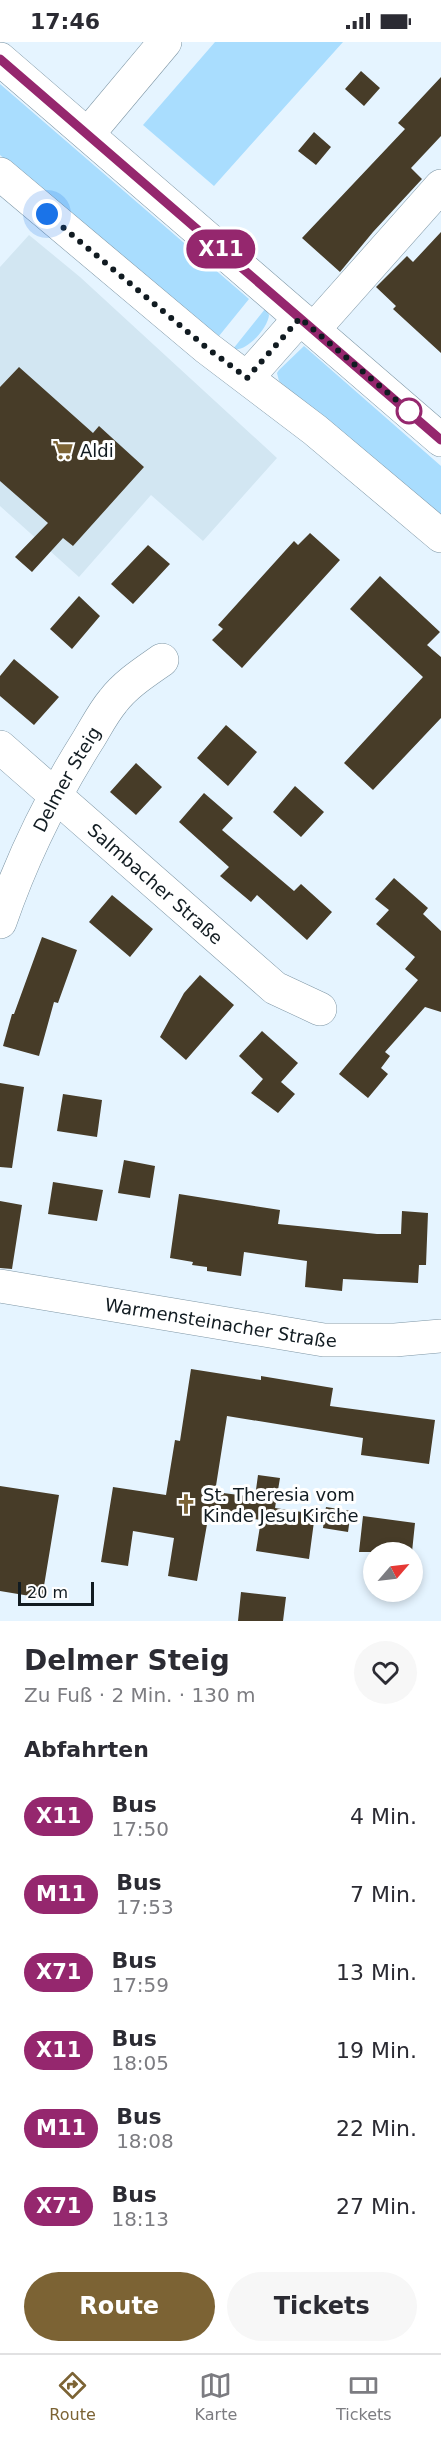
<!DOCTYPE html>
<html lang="de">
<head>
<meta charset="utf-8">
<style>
  :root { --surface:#fff; --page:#f7f7f7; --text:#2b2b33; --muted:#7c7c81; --line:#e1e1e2; --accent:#7c6334 }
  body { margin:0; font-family:"DejaVu Sans",sans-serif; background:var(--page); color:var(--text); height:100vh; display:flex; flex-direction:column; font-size:22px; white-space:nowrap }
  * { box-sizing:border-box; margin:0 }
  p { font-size:20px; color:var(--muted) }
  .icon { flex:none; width:33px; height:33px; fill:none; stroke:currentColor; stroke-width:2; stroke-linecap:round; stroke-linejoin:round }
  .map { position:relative; height:1579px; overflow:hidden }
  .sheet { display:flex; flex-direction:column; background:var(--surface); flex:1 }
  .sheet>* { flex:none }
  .badge { padding:0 12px; border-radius:20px; font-size:21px; line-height:39px }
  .needle { width:39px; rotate:62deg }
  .buttons { position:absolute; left:363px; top:1500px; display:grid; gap:12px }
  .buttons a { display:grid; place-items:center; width:60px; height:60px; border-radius:50%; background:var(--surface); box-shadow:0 3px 9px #0003; font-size:30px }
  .scale { position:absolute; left:18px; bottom:15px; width:76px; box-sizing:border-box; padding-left:6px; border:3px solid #111b21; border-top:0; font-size:16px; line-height:21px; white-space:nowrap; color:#111b21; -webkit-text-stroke:4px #fff; paint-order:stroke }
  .you { position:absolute; width:30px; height:30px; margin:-15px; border:4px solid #fff; border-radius:50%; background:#1a73e8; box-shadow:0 0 0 9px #1a73e833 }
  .map>.badge { position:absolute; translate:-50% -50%; box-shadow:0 0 0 3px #fff }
  h2 { padding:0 24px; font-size:22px; line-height:54px }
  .round { display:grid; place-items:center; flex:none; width:63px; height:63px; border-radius:32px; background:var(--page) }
  .headline { display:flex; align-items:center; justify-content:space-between; height:102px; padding:0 24px }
  h1 { font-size:28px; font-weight:700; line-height:45px }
  .primary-button { display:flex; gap:12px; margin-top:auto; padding:12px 24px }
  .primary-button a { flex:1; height:69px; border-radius:36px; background:var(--accent); color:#fff; font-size:24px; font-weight:700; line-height:69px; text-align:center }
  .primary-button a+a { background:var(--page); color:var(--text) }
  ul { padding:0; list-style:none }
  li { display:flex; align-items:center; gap:18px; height:78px; padding:0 24px }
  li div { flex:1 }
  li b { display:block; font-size:22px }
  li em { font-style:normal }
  li .badge { min-width:66px; font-weight:700; text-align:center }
  .status { display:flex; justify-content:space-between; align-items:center; height:42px; padding:0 30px; background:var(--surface); direction:ltr }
  .status svg { height:16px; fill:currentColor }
  .menu { display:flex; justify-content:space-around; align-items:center; height:84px; border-top:2px solid var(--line); background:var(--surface); font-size:16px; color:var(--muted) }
  .menu a { display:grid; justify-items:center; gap:3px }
  .menu .selected { color:var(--accent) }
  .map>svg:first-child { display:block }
</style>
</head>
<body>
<div class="status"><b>17:46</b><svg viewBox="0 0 49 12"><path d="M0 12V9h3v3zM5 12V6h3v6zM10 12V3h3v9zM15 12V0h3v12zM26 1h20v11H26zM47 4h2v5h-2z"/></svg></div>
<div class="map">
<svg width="441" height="1579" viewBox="0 0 441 1579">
  <rect width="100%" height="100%" fill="#e5f4ff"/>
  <path fill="#d2e6f2" d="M29 193 80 235 277 416 203 499 151 453 79 535 0 464V225Z"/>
  <path fill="#a9ddfe" d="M215 0H343L214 144 143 83Z
    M0 42 249 257 219 294 140 235 0 113Z
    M265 267 269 273C268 286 246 311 233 307Z
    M304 304 441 424V476L279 339 277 331 279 328Z"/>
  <path fill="#473c28" d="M361 29 380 46 364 64 345 47Z
    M441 35V94L411 126 422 137 373 190 340 230 302 196 405 87 398 81Z
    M314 90 331 105 316 123 298 109Z
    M441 190V311L393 267 396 264 376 245 407 214 413 220Z
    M19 325 93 391 99 384 144 425 73 504 63 496 32 530 15 515 48 481 0 439V345Z
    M310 491 340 518 242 626 212 598 223 587 218 583 294 499 298 503Z
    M148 503 170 522 133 562 111 542Z
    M380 534 440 590 427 603 441 615V676L373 748 344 721 423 635 350 567Z
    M79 554 100 574 72 607 50 587Z
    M14 617 59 655 34 683 0 654V634Z
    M226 683 257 710 228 744 197 716Z
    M136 721 162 745 136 773 110 750Z
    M295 744 324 770 301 795 273 770Z
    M204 751 233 776 222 788 294 849 301 842 332 870 307 898 257 853 251 860 220 834 229 825 179 780Z
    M394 836 428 866 423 872 441 889V970L425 965 385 1010 390 1014 381 1026 388 1032 368 1056 339 1032 418 938 405 927 415 915 376 882 389 868 375 857Z
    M112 853 153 887 130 915 89 880Z
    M42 895 77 908 58 961 54 960 39 1014 3 1004 12 972H14Z
    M200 933 234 963 186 1018 160 995 184 951Z
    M262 989 298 1021 281 1040 295 1052 278 1071 251 1051 263 1037 239 1014Z
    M0 1041 24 1045 12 1126 0 1125Z
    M63 1052 102 1058 97 1095 57 1089Z
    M124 1118 155 1124 150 1156 118 1151Z
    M53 1140 103 1148 97 1179 48 1172Z
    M179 1152 280 1168 278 1182 377 1192H401L402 1169 428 1171 426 1223H419L418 1241 343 1237 342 1249 305 1245 307 1219 244 1210 241 1234 207 1229V1225L192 1223 193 1220 170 1216Z
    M0 1159 22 1163 12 1227 0 1226Z
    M191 1327 261 1338V1334L333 1346 330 1364 435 1378 429 1422 361 1413 363 1396 227 1374 215 1450 255 1455 258 1433 280 1436 275 1466 315 1472 309 1517 256 1509 261 1478 209 1471 197 1539 168 1534 174 1496 133 1489 128 1524 101 1520 113 1445 166 1453 175 1398 180 1399Z
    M0 1444 59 1453 42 1556 0 1549Z
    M326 1465 351 1469 348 1490 323 1486Z
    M363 1474 415 1481 412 1510H359Z
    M241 1550 286 1555 283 1579H238Z"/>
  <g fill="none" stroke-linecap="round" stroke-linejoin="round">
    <g stroke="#7e96a5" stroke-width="34">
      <g id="minor">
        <path d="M88 92 165 0"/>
        <path d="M314 287 441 144"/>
        <path id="s1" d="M0 705 275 946 320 967"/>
        <path id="s2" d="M0 880C22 816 52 755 88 698 96 685 103 671 113 659 126 642 145 630 162 618"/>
        <path id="s3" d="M0 1244 324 1298H395L441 1294"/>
      </g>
    </g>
    <g stroke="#7e96a5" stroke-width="34">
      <path id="major" d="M0 17 441 398
        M0 132 207 306 315 388 441 494
        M247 336 300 276"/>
    </g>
    <use href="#minor" stroke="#fff" stroke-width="33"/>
    <use href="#major" stroke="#fff" stroke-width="33"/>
  </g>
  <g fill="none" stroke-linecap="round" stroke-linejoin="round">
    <g stroke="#fff" stroke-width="14">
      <path id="line" d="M0 17 441 398"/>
    </g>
    <use href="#line" stroke="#95276e" stroke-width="9"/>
    <path stroke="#111b21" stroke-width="6" stroke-dasharray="0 10.8" d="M47 172 207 306 247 336 300 276 409 369"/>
  </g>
  <defs>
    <g id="supermarket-bare" transform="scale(1.62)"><path d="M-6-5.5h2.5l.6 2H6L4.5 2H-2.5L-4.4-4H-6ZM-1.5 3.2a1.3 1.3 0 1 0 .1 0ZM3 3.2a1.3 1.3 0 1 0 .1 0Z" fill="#7c6334" stroke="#fff" stroke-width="2.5" paint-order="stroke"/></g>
    <g id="church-bare" transform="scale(1.62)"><path d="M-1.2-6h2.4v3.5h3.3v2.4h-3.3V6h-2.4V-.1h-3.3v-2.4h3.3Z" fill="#7c6334" stroke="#fff" stroke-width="2.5" paint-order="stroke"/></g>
  </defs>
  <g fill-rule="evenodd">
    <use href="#supermarket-bare" x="63" y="408"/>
    <use href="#church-bare" x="186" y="1462"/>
  </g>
  <circle fill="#fff" stroke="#95276e" stroke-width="3" cx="409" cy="369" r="12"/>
  <g text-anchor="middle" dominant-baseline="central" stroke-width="6" stroke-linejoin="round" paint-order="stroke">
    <g font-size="18" fill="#111b21" stroke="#fff" text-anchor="start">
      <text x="80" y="408">Aldi</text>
      <text x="203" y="1452">St. Theresia vom<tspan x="203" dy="21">Kinde Jesu Kirche</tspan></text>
    </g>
    <g font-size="18" fill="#111b21" stroke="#fff">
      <text stroke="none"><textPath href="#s2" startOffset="158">Delmer Steig</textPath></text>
      <text stroke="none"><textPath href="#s1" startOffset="207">Salmbacher Straße</textPath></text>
      <text stroke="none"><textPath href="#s3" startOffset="224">Warmensteinacher Straße</textPath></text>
    </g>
  </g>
</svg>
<div class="buttons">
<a><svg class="needle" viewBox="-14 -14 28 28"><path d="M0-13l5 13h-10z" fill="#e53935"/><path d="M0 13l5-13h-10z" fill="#7c7c81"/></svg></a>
</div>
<div class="scale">20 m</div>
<div class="you" style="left:47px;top:172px"></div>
<b class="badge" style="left:221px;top:207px;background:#95276e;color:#fff">X11</b>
</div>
<section class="sheet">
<div class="headline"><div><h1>Delmer Steig</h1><p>Zu Fuß · 2 Min. · 130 m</p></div><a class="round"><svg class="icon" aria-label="heart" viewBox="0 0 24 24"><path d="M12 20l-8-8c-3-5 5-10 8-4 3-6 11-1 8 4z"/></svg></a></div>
<h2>Abfahrten</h2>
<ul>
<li><span class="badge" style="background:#95276e;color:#fff">X11</span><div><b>Bus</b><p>17:50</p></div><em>4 Min.</em></li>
<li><span class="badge" style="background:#95276e;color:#fff">M11</span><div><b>Bus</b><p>17:53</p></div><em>7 Min.</em></li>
<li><span class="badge" style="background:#95276e;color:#fff">X71</span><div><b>Bus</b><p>17:59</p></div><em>13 Min.</em></li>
<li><span class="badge" style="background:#95276e;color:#fff">X11</span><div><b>Bus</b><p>18:05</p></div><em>19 Min.</em></li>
<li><span class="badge" style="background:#95276e;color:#fff">M11</span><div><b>Bus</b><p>18:08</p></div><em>22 Min.</em></li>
<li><span class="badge" style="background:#95276e;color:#fff">X71</span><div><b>Bus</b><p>18:13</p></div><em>27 Min.</em></li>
</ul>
<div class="primary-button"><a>Route</a><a>Tickets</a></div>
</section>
<nav class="menu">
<a class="selected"><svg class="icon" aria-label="directions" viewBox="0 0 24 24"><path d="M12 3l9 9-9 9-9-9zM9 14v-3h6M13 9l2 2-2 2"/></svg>Route</a>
<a><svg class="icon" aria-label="map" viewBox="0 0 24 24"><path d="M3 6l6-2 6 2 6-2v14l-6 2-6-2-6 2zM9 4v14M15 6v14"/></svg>Karte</a>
<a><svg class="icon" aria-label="tickets" viewBox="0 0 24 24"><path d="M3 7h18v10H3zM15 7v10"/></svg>Tickets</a>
</nav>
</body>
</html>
